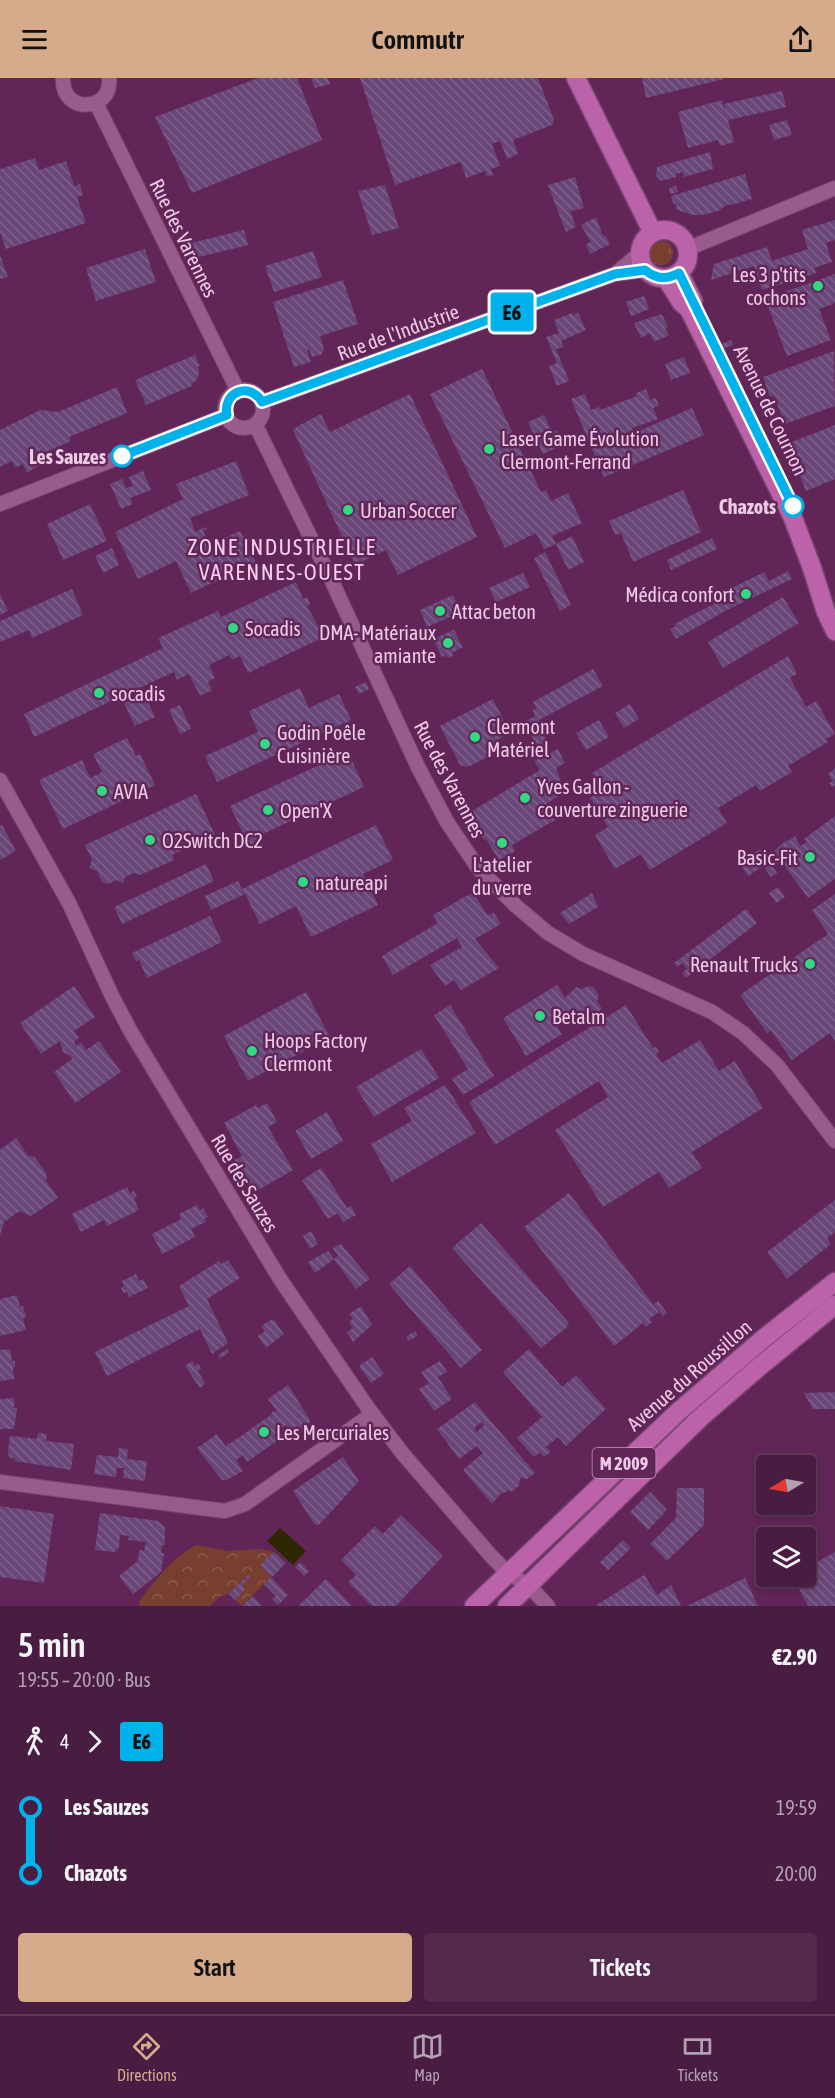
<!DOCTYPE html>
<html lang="en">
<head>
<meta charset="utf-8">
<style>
  :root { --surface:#491c41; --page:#53294c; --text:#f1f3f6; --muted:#b1a1b1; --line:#613a5a; --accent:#d6ab8b }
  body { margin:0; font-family:"Asap Condensed",sans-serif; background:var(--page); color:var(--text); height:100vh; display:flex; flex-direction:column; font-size:22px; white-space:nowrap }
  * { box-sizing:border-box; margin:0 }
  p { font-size:20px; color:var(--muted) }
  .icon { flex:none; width:33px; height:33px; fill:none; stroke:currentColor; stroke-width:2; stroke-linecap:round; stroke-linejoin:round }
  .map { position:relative; height:1528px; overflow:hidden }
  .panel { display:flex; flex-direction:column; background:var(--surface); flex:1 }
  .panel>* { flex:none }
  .badge { padding:0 12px; border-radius:4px; font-size:21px; line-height:39px }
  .needle { width:39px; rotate:260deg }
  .buttons { position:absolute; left:756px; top:1377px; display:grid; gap:12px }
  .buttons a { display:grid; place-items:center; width:60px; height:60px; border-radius:6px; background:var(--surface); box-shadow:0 3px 9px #0003,0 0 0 2px var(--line); font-size:30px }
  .map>.badge { position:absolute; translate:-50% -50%; box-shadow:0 0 0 3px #fff }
  .legs { display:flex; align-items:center; gap:9px; height:66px; padding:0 18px; font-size:20px }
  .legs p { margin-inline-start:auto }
  .head { display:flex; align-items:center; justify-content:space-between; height:102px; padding:0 18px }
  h1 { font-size:33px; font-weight:600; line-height:45px }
  .button { display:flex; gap:12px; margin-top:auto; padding:12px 18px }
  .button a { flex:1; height:69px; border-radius:6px; background:var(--accent); color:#111; font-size:24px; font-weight:600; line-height:69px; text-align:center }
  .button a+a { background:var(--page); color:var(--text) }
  ul { padding:0 18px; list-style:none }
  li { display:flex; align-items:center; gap:21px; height:66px; font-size:22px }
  li i { display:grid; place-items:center; width:9px; height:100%; margin:0 8px; background:currentColor }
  li i::after { content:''; width:15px; height:15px; margin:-8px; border:4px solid; border-radius:50%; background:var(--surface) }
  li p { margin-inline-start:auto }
  li:first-child i { background:linear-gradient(#0000 50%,currentColor 0) }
  li:last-child i { background:linear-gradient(currentColor 50%,#0000 0) }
  header { display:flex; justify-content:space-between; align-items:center; height:78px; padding:0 18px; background:var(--accent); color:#111; font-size:27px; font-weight:600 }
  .tabs { display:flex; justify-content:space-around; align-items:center; height:84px; border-top:2px solid var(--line); background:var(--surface); font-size:16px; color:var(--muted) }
  .tabs a { display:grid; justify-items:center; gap:3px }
  .tabs .on { color:var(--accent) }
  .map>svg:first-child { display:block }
</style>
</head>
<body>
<header><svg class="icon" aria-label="menu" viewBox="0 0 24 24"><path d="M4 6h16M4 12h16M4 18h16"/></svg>Commutr<svg class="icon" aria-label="share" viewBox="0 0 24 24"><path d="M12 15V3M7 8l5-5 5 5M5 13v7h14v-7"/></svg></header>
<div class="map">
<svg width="835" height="1528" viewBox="0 0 835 1528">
  <defs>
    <pattern id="grass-tufts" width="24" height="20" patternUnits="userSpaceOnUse" patternTransform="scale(1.5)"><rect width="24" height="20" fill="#783f31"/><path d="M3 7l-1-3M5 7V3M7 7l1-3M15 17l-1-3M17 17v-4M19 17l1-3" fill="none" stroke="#8c594f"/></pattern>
    <pattern id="forest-crowns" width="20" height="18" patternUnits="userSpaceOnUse" patternTransform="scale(1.5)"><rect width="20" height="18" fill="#783f31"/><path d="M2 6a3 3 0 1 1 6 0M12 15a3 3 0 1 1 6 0" fill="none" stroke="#8c594f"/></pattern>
    <pattern id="building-back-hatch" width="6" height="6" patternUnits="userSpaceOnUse" patternTransform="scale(1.5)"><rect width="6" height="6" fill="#694678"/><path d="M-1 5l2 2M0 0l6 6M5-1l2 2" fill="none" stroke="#7f5f8b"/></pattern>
  </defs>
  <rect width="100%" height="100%" fill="#612657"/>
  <path fill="url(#grass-tufts)" d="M649 175a12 12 0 1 1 24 0a12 12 0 1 1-24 0Z"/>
  <path fill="url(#forest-crowns)" d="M196 1467 229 1473 262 1471 274 1474 261 1487 271 1499 242 1528 229 1516 219 1519 210 1528H139L140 1522C156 1501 172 1480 196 1467Z"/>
  <path fill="#2f2602" d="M280 1450 306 1473 293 1487 267 1463Z"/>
  <path fill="url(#building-back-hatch)" fill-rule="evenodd" d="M258 0H297L322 62 192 115 155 39Z
    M311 0H328L330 6 315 10Z
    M360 0H538L554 42 552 47 513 62 518 76 507 81 500 63 492 66 500 88 491 91 493 97 487 99 485 93 466 100 461 84 395 107Z
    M642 0H724V1L646 20Z
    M782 13 786 29 728 42 734 64 720 68 718 62 688 70 678 34 722 22 726 37 724 26Z
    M787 42 792 57 774 62 769 47Z
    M710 74 713 91 684 99 683 94 676 96V99L661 103 656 98 657 89Z
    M35 80 39 92 66 83 74 108 80 106 83 117 77 119 86 145 6 171 0 154V91Z
    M745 96 752 121 731 127 728 126 718 133 702 137H692L675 131 677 127 673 125 671 118Z
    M575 99 584 130 570 133 576 149 566 154 548 107Z
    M385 107 399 150 372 157 358 113Z
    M676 108 678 114 670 116 669 110Z
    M596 139 603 158 605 157 610 166 590 176 586 166 591 164 581 147Z
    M835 142V162L826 165 832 184 814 190 816 195 762 212 754 188 711 202 714 186 767 169 772 183 808 171 802 152Z
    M244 152 248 167 195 180 191 165Z
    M145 171 156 204 96 223 86 190Z
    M313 173 322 199 274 214 265 188Z
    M0 177 8 199 0 201Z
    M835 196V225L819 231 831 262 787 278 765 221Z
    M343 202 358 246 320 258 324 271 322 276 312 279 309 271 307 272 311 284 294 289 273 224Z
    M644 218 649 231 631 238 626 224Z
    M572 235 573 237 578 235 586 252 561 263 564 269 556 271 569 303 557 308 549 288 557 285 546 259 559 255 554 242Z
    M662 236 668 249 665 250 669 257 654 264 650 255 641 260 634 245Z
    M731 262 733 267 723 271 721 266Z
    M834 273 835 328 785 346 774 318 770 319 763 299Z
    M195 277 200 288H198L199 296 196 303 191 306 192 308 146 327 135 302Z
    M684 279 690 295 671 302 665 286Z
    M482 291 541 414 546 412 551 423 568 415 582 445 552 458 556 466 572 458 584 484 568 492 556 466 544 471 536 455 505 470 430 316Z
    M117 309 127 335 69 359 71 363 49 373 53 382 44 387 43 385 27 395 23 386 15 390 12 383 0 389V352L40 332 58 334Z
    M646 311 650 322 656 320 659 328 653 330 658 341 632 350 634 355 692 330 704 357 604 399 571 321 585 316 591 332 599 329 600 332 637 318 636 315Z
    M410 316 477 459 398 497 386 472 355 487 293 352 298 348 321 336 330 354Z
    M544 337 552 354 556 352 563 367 543 376 528 344Z
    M835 347V401L806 413 787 366Z
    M236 383 249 417 190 440 195 454 205 449 207 451 203 453 210 467 240 453 256 484 191 515 176 483 138 501 115 454 183 421 176 406Z
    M143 393 151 412 130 420 133 426 121 431 110 406 122 401 126 410 133 408 129 399Z
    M683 412 701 454 633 484 621 455 615 457 609 443Z
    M90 426 107 463 63 482 47 446Z
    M712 460 717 471 671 492 667 482Z
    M112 470 119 487 103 495 95 478Z
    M545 474 571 527 560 533 534 480Z
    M788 493 792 501 725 533 676 561 670 551 676 548 674 546 714 526 712 521 718 518 723 527 734 522 730 511 764 494 769 503Z
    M523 495 530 509 496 524 489 510Z
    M296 504 303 521 307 519 310 526 307 528 324 559 248 595 240 578 232 582 229 577 209 587 215 600 208 604 212 612 200 618 189 596 177 602 174 594 34 659 24 636 163 570 158 560 218 533 221 539Z
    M72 511 83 537 32 560 29 552 0 564V543Z
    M0 516 8 533 0 537Z
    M453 517 461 534 427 549 420 532Z
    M783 519 799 545 723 590 708 564Z
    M454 552 463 569 452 575 453 578 449 580 447 577 442 579 433 561Z
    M788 578 797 596 790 600 806 629 816 623 835 656 826 661 828 664 788 688 792 694 760 713 756 707 718 730 727 745 650 792 641 776 615 791 595 757 608 749 590 720 603 712 592 695Z
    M593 591 603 608 539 642 547 665 537 671 526 642 535 639 533 632 537 630 533 624Z
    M366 604 369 611 359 616 355 609Z
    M300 610 309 630 339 616 351 642 217 704 205 678 258 654 249 633Z
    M144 615 155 639 135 648 124 625Z
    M493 621 510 655 497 662 502 672 468 689 460 687 440 648Z
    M630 626 639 641 624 650 615 635Z
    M180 627 191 651 180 656 169 632Z
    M599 642 609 659 586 672 576 655Z
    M127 660 136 678 140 676 155 707 63 751 39 702 82 682 90 700 102 694 93 676Z
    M558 671 565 685 556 690 565 714 546 726 555 742 512 767 515 773 499 782 486 761 484 762 467 736 540 692 534 683Z
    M348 674 364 709 256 759 258 764 249 768 230 728Z
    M835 690V707L832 709 829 705 833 703 828 696Z
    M196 716 215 757 172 777 174 782 140 797 134 795 125 799 123 805 117 802 108 806 102 804 97 793 89 790 92 782 85 767Z
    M835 738V801L808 820 781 783 782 782 774 773 787 762 788 763 795 758 800 768 807 764 804 761Z
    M2 747 16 773 0 782V748Z
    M376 747 393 782 363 796 378 827 311 859 296 828 260 846 245 816 211 832 205 818 238 803 242 811Z
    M760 771 777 795 771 799 763 788 748 798 739 785 754 775 762 786 754 775Z
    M206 786 214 803 122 846 114 829Z
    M778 809 785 819 776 825 769 815Z
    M592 815 598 829 569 846 560 835Z
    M470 816 475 817 487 837 494 835 501 846 475 861 499 890 461 912 454 902 445 908 430 887 462 869 457 860 393 897 382 878 438 845 433 837Z
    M835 816V963L830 955 792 982 771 953 767 955 740 917 828 856 812 832Z
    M746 831 757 845 686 900 682 895 687 891 682 885 677 889 674 885Z
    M210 838 222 864 147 900 139 882 136 883 132 875Z
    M557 907 565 920 576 909 582 911 588 908 593 909 599 917 597 923 602 931 581 944 577 936 557 948 562 956 526 978 503 940Z
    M74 908 95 939 74 953 79 960 74 964 76 968 81 965 86 972 99 963 121 994 75 1025 54 994 72 981 71 978 63 974 60 963 41 976 20 945Z
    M306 914 330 959 248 1003 224 958Z
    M450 927 494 998 463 1017 452 1001 468 991 434 937Z
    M626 927 653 970 656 969 659 974 656 976 662 985 700 962 719 993 735 983 763 1030 692 1074 702 1090 669 1110 659 1094 603 1129 555 1052 608 1019 599 1003 495 1067 469 1024Z
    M421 971 439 1000 374 1039 356 1009Z
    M445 1007 476 1055 392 1104 371 1066 412 1043 404 1030Z
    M267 1025 277 1044 268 1049 293 1092 253 1115 234 1082 242 1078 224 1045 256 1027 258 1030Z
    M327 1034 343 1063 311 1081 295 1053Z
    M16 1060 28 1078 35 1079 47 1097 46 1103 58 1120 31 1138 20 1133 4 1144 0 1158V1072Z
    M321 1090 347 1130 351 1128 356 1137 343 1144 338 1135 328 1141 302 1102Z
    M127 1109 130 1115 134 1113 137 1119 134 1121 139 1132 107 1148 104 1142 81 1154 72 1136Z
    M569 1115 659 1234 649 1241 652 1244 646 1249 643 1245 614 1268 524 1149Z
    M835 1122V1154L827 1160 831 1166 787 1201 767 1174Z
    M197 1127 200 1132 203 1130 208 1139 204 1141 206 1144 191 1151 195 1159 162 1176 152 1156 181 1141 179 1136Z
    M481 1145 569 1245 566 1250 541 1270 452 1170Z
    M311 1153 318 1166 310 1171 303 1158Z
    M341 1166 370 1201 356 1211 334 1181 315 1195 308 1184 328 1173 334 1181 338 1178 333 1170Z
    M228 1182 240 1200 207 1221 228 1265 212 1276 200 1251 107 1298 95 1274 189 1228 179 1208 219 1183 221 1186Z
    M410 1188 482 1272 461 1290 389 1206Z
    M136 1196 139 1203 143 1201 148 1210 129 1219 127 1214 124 1215 121 1210 124 1208 122 1203Z
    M17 1217 20 1229 23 1228 26 1239 23 1240 26 1252 0 1258V1221Z
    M658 1223 667 1235 663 1238 654 1226Z
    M361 1228 372 1247 353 1264 347 1254 353 1250 349 1244 353 1241 349 1236Z
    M273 1241 284 1256 266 1270 258 1258 265 1253 261 1248Z
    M415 1253 418 1257 409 1263 406 1259Z
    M10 1271 12 1283H15V1289H13L14 1301 0 1303V1272Z
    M227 1271 229 1274 220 1281 218 1277Z
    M529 1271 562 1309 576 1297 606 1331 566 1368 558 1359 546 1369 551 1374 544 1379 540 1374 534 1379 517 1360 542 1339 503 1294Z
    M372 1279 384 1296 371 1305 359 1288Z
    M192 1283 195 1288 198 1286 201 1291 198 1293 205 1306 200 1310 185 1288Z
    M440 1283 447 1294 438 1299 452 1321 434 1333 419 1311 429 1305 421 1294Z
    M288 1307 310 1342 309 1346 294 1357 286 1347 279 1352 284 1358 247 1384 243 1377 236 1382 243 1393 226 1402H222L197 1370 217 1356 226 1369 228 1365H231L271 1337 272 1334 277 1333 268 1321Z
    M835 1314V1331H813L804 1315Z
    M14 1320V1330H17L14 1351H0V1321Z
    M475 1324 535 1395 527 1401 520 1400 519 1408 511 1414 509 1412 504 1415H501L492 1426 463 1392 483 1375 477 1368 459 1381 437 1351ZM482 1344 484 1347 477 1354 474 1350Z
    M38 1355 47 1356 46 1363 74 1366 71 1392 15 1383 16 1381 9 1379 8 1373 10 1358 37 1361Z
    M119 1370 128 1371 127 1381 147 1383 145 1403 123 1400 124 1390H117L116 1399 94 1396 97 1377 118 1379Z
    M343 1379 359 1403 319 1447H315L293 1413Z
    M677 1410H704V1447L667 1483 650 1466 676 1440Z
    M650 1414 667 1432 648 1452 630 1434Z
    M0 1428 54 1436 44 1505 0 1499Z
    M100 1435 158 1443 165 1449V1467H162L161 1475H164L161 1494 133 1516 119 1498 138 1483 139 1472 144 1473 146 1464 128 1462 129 1458 120 1457 119 1470 114 1474 95 1472Z
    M401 1437 443 1478 396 1528H372L348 1504 356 1497 341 1482 375 1448 383 1456Z
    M623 1462 631 1470 608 1492 600 1484Z
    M274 1474 286 1485 272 1499 260 1487Z
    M835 1474V1528H808L792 1498H806V1490Z
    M300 1484 309 1493 304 1498 295 1489Z
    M249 1496 251 1498 242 1507 245 1511 235 1522 229 1516Z
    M644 1497 657 1517 671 1507 681 1528H595Z
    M271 1499 288 1517 278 1527 272 1521 276 1518 264 1506Z
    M745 1500 758 1528H687Z
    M326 1501 352 1528H298Z
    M253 1518 262 1528H242Z"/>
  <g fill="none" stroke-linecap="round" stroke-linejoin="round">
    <g stroke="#7a4671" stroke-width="16">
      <path id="minor" d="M63 0C61 37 113 34 109 0
        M96 25 238 313
        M687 171 835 110
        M615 196 639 176
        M225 331a19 19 0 1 1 38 0a19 19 0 1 1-38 0Z
        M262 324 615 196 645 192
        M255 346 329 497 418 689 447 744 478 790 516 828 548 855 583 876 712 934 743 955 777 987 835 1063
        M0 426 227 337
        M0 702 69 825 113 920 131 954 280 1201 368 1330 403 1376 492 1479 508 1495 528 1507 548 1528
        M0 1404 225 1433 245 1426 372 1336"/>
    </g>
    <g stroke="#7a4671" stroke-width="21">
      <path id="major" d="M576 0 653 155
        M640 176a24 24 0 1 1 48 0a24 24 0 1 1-48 0Z
        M679 195 693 223
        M666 200 681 224 689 231 793 440 812 490 826 534 835 553
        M474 1528 679 1333 763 1261 835 1204
        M507 1528 701 1339 760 1288 835 1227"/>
    </g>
    <use href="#minor" stroke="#995a8c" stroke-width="14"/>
    <use href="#major" stroke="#bc62ab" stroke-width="18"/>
  </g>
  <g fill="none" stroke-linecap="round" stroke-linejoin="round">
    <g stroke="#fff" stroke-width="14">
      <path id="line-1" d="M122 378 227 337C222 314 250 303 262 324L615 196 645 192C656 201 666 202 679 195L793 428"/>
    </g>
    <use href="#line-1" stroke="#00b2ec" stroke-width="9"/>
  </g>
  <g fill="#33d882" stroke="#612657" stroke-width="2">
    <circle cx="818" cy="208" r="6"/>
    <circle cx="489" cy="371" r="6"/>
    <circle cx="348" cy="432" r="6"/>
    <circle cx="746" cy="516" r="6"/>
    <circle cx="440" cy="533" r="6"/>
    <circle cx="233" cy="550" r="6"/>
    <circle cx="448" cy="565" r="6"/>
    <circle cx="99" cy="615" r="6"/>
    <circle cx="475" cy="659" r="6"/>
    <circle cx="265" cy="666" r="6"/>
    <circle cx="102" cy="713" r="6"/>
    <circle cx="525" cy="720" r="6"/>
    <circle cx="268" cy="732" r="6"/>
    <circle cx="150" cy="762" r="6"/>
    <circle cx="502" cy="765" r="6"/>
    <circle cx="810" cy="779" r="6"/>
    <circle cx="303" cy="804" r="6"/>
    <circle cx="810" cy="886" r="6"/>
    <circle cx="540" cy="938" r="6"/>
    <circle cx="252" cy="973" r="6"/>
    <circle cx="264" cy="1354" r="6"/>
  </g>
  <g fill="#fff" stroke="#00b2ec" stroke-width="3">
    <circle cx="122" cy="378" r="10"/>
    <circle cx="793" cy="428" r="10"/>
  </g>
  <g text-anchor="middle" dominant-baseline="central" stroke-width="5" stroke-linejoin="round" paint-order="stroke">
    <rect fill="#612657" stroke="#c499ba" stroke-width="1.5" x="592.5" y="1370" width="63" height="30" rx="4.5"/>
    <g font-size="18" font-weight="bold" fill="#eecae5">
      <text x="624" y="1385">M 2009</text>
    </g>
    <g font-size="20" fill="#eecae5" stroke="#612657">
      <text transform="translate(184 160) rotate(64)">Rue des Varennes</text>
      <text transform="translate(398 254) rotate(-20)">Rue de l'Industrie</text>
      <text transform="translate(771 332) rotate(64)">Avenue de Cournon</text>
      <text transform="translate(450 701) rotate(62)">Rue des Varennes</text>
      <text transform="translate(245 1105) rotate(59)">Rue des Sauzes</text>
      <text transform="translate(689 1297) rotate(-41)">Avenue du Roussillon</text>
    </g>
    <g font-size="20" fill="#eecae5" stroke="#612657" text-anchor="start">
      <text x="806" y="196" text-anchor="end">Les 3 p'tits<tspan x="806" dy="23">cochons</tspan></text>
      <text x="501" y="360">Laser Game Évolution<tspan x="501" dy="23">Clermont-Ferrand</tspan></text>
      <text x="360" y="432">Urban Soccer</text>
      <text x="734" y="516" text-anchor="end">Médica confort</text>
      <text x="452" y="533">Attac beton</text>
      <text x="245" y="550">Socadis</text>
      <text x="436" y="554" text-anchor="end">DMA- Matériaux<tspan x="436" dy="23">amiante</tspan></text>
      <text x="111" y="615">socadis</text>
      <text x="487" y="648">Clermont<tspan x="487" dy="23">Matériel</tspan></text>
      <text x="277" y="654">Godin Poêle<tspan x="277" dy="23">Cuisinière</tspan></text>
      <text x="537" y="708">Yves Gallon -<tspan x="537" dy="23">couverture zinguerie</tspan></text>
      <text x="114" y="713">AVIA</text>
      <text x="280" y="732">Open'X</text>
      <text x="162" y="762">O2Switch DC2</text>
      <text x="798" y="779" text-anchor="end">Basic-Fit</text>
      <text x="502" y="786" text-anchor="middle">L'atelier<tspan x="502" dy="23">du verre</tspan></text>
      <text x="315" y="804">natureapi</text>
      <text x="798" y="886" text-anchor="end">Renault Trucks</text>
      <text x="552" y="938">Betalm</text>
      <text x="264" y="962">Hoops Factory<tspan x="264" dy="23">Clermont</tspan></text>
      <text x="276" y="1354">Les Mercuriales</text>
    </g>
    <g font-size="20" font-weight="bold" fill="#eecae5" stroke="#612657" text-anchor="end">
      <text x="106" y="378">Les Sauzes</text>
      <text x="776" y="428">Chazots</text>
    </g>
    <g font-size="22" letter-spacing="1.5" fill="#f8cdee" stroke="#612657">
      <text x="282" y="469">ZONE INDUSTRIELLE<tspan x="282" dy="25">VARENNES-OUEST</tspan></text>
    </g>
  </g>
</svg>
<div class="buttons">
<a><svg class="needle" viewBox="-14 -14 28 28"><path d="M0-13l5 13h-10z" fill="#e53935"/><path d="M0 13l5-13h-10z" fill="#b1a1b1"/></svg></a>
<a><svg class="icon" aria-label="layers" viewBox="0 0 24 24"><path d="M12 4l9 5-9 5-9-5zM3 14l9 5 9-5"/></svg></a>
</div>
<b class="badge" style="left:512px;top:234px;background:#00b2ec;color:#111">E6</b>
</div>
<section class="panel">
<div class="head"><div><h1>5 min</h1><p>19:55 – 20:00 · Bus</p></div><b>€2.90</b></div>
<div class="legs"><svg class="icon" aria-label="walk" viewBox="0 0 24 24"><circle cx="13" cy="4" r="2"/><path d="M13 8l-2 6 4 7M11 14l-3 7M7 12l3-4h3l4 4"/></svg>4<svg class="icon" aria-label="forward" viewBox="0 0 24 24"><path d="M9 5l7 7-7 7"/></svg><b class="badge" style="background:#00b2ec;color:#111">E6</b></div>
<ul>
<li><i style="color:#00b2ec"></i><b>Les Sauzes</b><p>19:59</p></li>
<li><i style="color:#00b2ec"></i><b>Chazots</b><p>20:00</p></li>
</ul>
<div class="button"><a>Start</a><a>Tickets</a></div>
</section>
<nav class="tabs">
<a class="on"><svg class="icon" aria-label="directions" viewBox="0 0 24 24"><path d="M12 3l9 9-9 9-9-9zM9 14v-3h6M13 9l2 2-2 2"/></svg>Directions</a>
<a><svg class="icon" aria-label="map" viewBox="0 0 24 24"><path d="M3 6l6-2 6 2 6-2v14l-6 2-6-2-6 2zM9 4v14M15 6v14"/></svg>Map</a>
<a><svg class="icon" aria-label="tickets" viewBox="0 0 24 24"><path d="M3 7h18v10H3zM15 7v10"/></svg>Tickets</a>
</nav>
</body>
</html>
